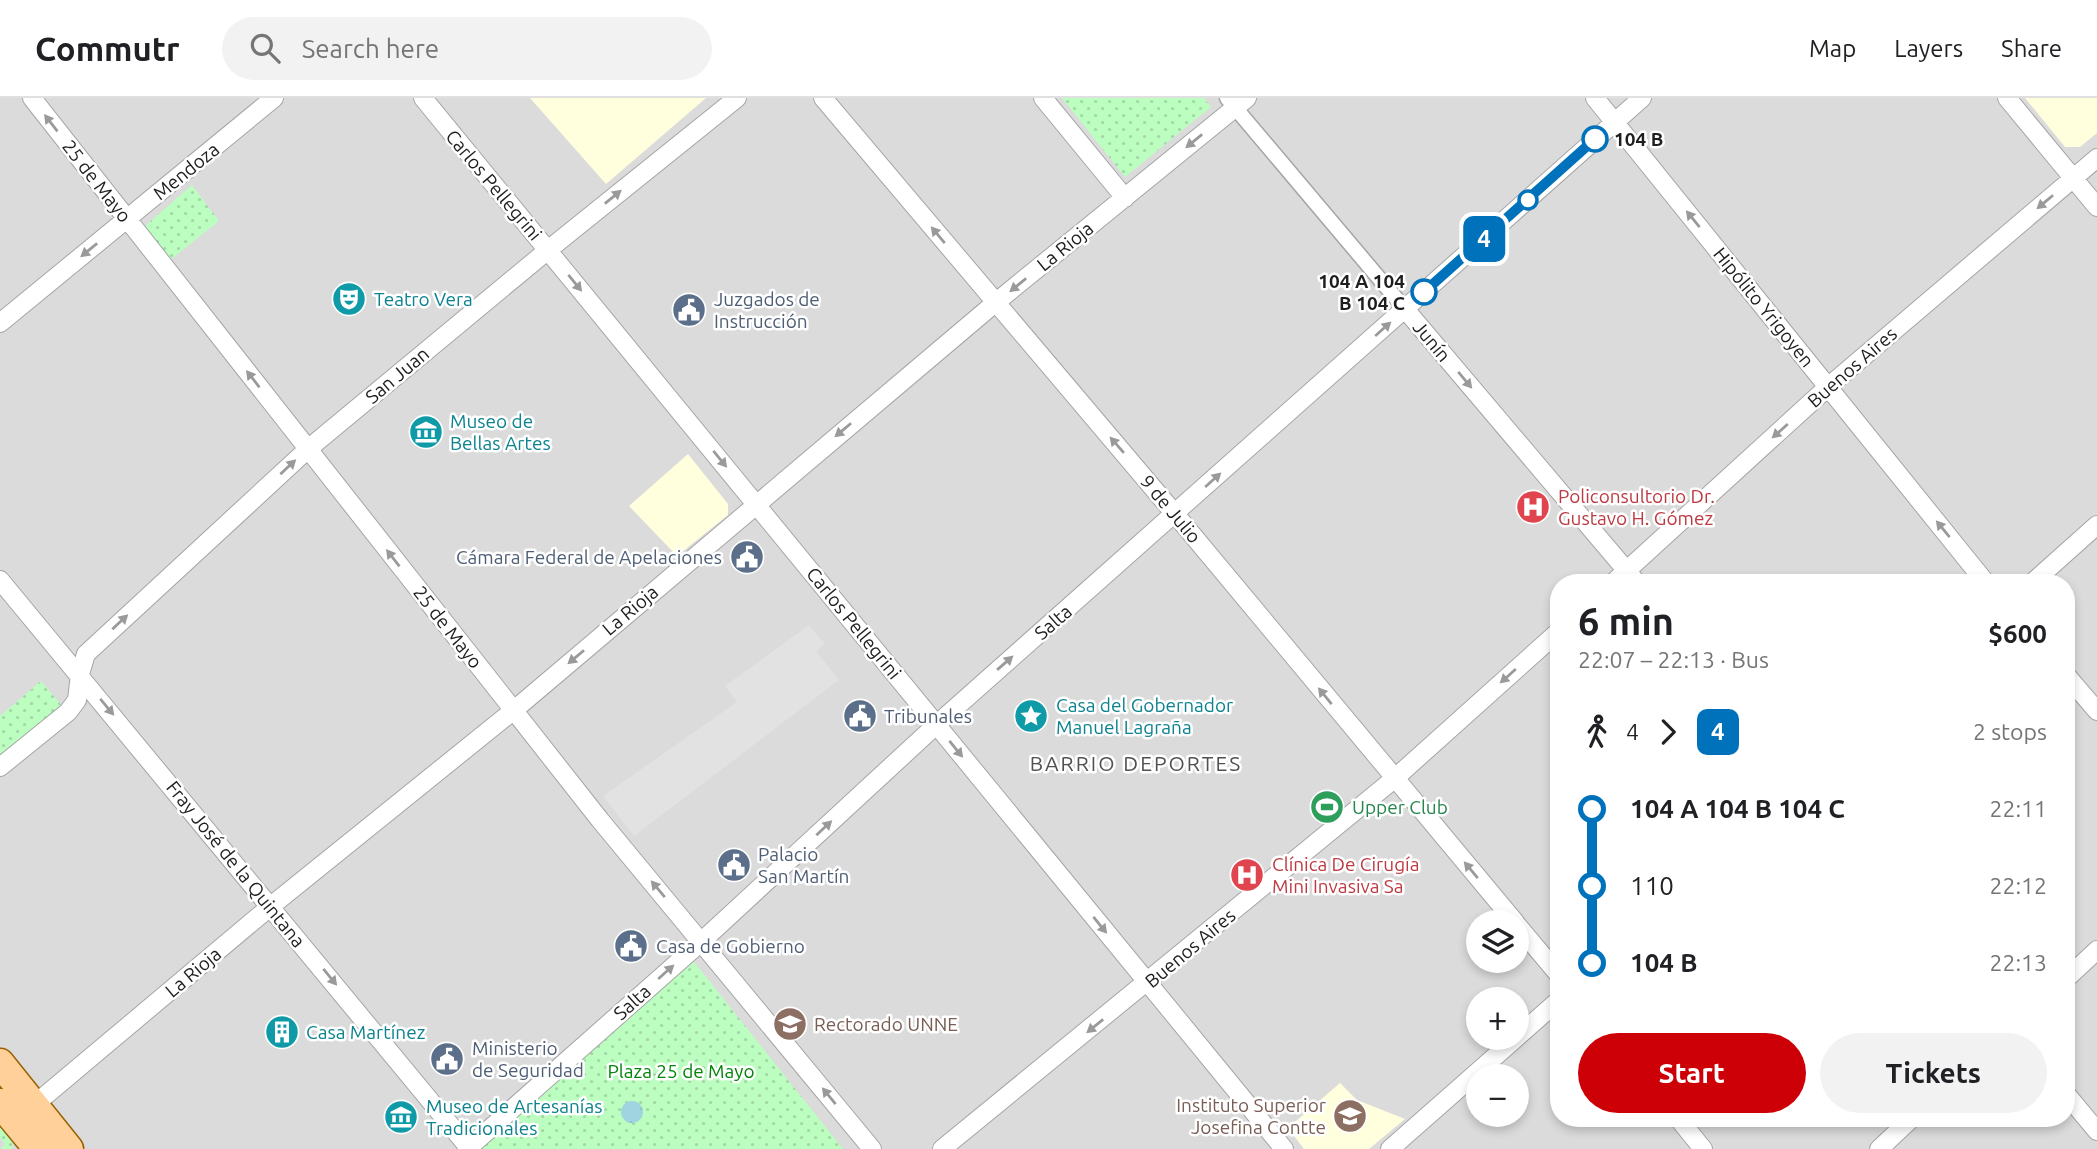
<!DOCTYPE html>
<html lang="en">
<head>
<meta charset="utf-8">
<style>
  :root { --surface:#fff; --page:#f2f2f2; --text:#202124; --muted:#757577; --line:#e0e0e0; --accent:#cc0006 }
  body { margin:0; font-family:Ubuntu,sans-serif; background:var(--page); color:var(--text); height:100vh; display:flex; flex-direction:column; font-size:26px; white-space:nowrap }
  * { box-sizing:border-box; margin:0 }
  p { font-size:23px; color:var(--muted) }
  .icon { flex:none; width:38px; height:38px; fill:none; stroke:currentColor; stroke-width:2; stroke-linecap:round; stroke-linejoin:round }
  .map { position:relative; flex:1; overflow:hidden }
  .details { position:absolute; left:1550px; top:476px; width:525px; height:553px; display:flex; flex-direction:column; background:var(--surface); border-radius:28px; box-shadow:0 4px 10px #0003 }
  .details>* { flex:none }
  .badge { padding:0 14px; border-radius:10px; font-size:24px; line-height:46px }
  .fabs { position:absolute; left:1466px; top:812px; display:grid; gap:14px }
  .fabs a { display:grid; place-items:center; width:63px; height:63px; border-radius:50%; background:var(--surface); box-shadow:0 4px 10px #0003; font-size:35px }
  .map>.badge { position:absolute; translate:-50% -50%; box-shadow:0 0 0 4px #fff }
  .legs { display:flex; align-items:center; gap:10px; height:77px; padding:0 28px; font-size:23px }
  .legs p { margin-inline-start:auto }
  .summary { display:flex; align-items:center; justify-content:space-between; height:119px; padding:0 28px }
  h1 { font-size:38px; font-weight:700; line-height:52px }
  .primary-button { display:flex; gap:14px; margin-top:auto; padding:14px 28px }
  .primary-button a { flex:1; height:80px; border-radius:42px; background:var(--accent); color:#fff; font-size:28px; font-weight:700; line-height:80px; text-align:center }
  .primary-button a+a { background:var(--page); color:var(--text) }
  ul { padding:0 28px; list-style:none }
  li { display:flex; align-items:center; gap:24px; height:77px; font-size:26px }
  li i { display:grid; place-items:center; width:10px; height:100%; margin:0 9px; background:currentColor }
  li i::after { content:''; width:18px; height:18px; margin:-9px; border:5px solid; border-radius:50%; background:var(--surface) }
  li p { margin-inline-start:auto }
  li:first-child i { background:linear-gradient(#0000 50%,currentColor 0) }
  li:last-child i { background:linear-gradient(currentColor 50%,#0000 0) }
  header { display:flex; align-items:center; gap:42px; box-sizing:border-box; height:98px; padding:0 35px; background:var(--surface); border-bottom:2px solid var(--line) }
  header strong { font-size:33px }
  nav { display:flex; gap:38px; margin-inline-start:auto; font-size:24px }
  .search { width:490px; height:63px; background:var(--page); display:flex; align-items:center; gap:18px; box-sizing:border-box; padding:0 24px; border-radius:38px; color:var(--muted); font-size:26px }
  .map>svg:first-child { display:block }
</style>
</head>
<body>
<header>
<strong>Commutr</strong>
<div class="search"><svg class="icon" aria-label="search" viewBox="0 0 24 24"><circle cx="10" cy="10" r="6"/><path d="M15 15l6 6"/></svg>Search here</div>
<nav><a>Map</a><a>Layers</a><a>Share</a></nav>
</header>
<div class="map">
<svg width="2097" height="1051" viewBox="0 0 2097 1051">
  <defs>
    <pattern id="park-dots" width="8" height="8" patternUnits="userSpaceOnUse" patternTransform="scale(1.75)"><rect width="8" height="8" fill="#bcfdc0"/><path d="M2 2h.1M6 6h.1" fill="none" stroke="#a1d8a5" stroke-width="1.8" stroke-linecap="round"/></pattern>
    <pattern id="water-ripples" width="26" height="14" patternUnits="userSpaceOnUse" patternTransform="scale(1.75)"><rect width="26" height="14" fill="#a0d4e1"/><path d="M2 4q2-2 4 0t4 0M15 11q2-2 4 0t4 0" fill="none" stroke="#89b6c1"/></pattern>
  </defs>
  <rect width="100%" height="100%" fill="#f0ebe3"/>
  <path fill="#dcdbdb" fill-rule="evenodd" d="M0 0H2097V1051H0ZM1559 485H2067V1020H1559ZM1479 824H1517V863H1479ZM1479 901H1517V940H1479ZM1479 978H1517V1017H1479Z"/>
  <path fill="#fffedd" d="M530 0H706L606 86Z
    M2025 0H2097V35L2080 49H2065Z
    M688 356 728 406V417L677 458 629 408Z
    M1340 985 1357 1002 1405 1021 1369 1051H1304L1288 1030Z"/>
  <path fill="url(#park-dots)" d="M1062 0H1204L1211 9 1125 79Z
    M192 87 219 123 170 162 145 128Z
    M41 583 64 610 0 663V618Z
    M691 860 843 1051H474Z
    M0 1022 14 1040 12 1051H0L5 1046 0 1040Z"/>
  <path fill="#e2e2e2" d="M809 527 825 546 816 553 839 582 634 738 603 698 737 604 725 588Z"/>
  <path fill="url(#water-ripples)" d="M621 1014a11 11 0 1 1 22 0a11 11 0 1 1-22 0Z"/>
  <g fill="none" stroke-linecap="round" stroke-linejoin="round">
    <g stroke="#a5a5a5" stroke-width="17">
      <path id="pedestrian" d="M1227 0 1405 211"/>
    </g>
    <g stroke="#a5a5a5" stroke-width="20">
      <path id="minor" d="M32 0 600 722 872 1051
        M423 0 1284 1051
        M823 0 1175 416 1515 824
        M1043 0 1125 100
        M1595 0 1986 485
        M2007 0 2097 109
        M1405 211 1637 485
        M0 225 274 0
        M0 482 470 1051
        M1613 485 1829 288 2097 60
        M2032 485 2097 427
        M2067 578 2097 613
        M0 669 68 614 77 602 80 576 86 556 308 351 548 152 737 0
        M1517 827 1559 877
        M2067 880 2097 852
        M1517 939 1559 902
        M2067 997 2097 1033
        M29 1015 34 1007 271 808 514 612 995 205 1247 0
        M1678 1020 1703 1051
        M467 1051 702 843 936 627 1642 0
        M942 1051 1394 681 1559 533
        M1390 1051 1516 940
        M1879 1051 1912 1020"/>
    </g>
    <g stroke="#986100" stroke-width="31">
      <path id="primary" d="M0 965 69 1051
        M0 1005 38 1051"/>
    </g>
    <use href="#pedestrian" stroke="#fff" stroke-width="14"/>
    <use href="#minor" stroke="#fff" stroke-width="18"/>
    <use href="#primary" stroke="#ffd099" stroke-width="28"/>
  </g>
  <defs><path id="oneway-solid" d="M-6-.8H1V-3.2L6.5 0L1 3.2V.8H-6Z" transform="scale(1.75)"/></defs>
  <g fill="#9a9a9a">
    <use href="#oneway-solid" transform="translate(51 25) rotate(-128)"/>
    <use href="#oneway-solid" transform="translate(1194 43) rotate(141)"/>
    <use href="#oneway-solid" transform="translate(613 99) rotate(-39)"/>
    <use href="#oneway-solid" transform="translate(2045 104) rotate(140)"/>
    <use href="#oneway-solid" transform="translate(1693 121) rotate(-129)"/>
    <use href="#oneway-solid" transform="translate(938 137) rotate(-130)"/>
    <use href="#oneway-solid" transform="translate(89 152) rotate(141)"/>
    <use href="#oneway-solid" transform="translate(575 185) rotate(51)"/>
    <use href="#oneway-solid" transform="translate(1018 187) rotate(141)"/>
    <use href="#oneway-solid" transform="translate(1383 231) rotate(-42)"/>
    <use href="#oneway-solid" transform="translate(253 281) rotate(-128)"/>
    <use href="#oneway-solid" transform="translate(1465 282) rotate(50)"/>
    <use href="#oneway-solid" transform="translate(843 332) rotate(140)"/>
    <use href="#oneway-solid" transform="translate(1780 333) rotate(138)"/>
    <use href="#oneway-solid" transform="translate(1117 347) rotate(-131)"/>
    <use href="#oneway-solid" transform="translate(720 361) rotate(51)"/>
    <use href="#oneway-solid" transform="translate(288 369) rotate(-43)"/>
    <use href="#oneway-solid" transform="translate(1213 382) rotate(-42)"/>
    <use href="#oneway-solid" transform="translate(1943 431) rotate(-129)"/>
    <use href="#oneway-solid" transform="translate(393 460) rotate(-128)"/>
    <use href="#oneway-solid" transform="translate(120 524) rotate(-43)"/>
    <use href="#oneway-solid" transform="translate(576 559) rotate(140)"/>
    <use href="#oneway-solid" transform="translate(1005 565) rotate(-41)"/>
    <use href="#oneway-solid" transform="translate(1508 578) rotate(138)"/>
    <use href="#oneway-solid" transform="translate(1325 598) rotate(-129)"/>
    <use href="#oneway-solid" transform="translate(107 609) rotate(50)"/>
    <use href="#oneway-solid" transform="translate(956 651) rotate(51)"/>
    <use href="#oneway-solid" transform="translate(824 730) rotate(-43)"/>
    <use href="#oneway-solid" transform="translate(1471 772) rotate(-130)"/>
    <use href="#oneway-solid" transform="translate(658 791) rotate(-130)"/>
    <use href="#oneway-solid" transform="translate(1100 827) rotate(51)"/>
    <use href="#oneway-solid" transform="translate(666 874) rotate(-42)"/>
    <use href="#oneway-solid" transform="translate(330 879) rotate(51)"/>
    <use href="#oneway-solid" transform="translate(1095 928) rotate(141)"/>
    <use href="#oneway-solid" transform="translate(829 998) rotate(-129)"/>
  </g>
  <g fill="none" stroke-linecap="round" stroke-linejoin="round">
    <g stroke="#fff" stroke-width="16">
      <path id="line-1" d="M1424 194 1595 41"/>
    </g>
    <use href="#line-1" stroke="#0072bc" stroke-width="10"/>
  </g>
  <defs>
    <g id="theatre-disc" transform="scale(1.75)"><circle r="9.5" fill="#0f9aa8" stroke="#fff"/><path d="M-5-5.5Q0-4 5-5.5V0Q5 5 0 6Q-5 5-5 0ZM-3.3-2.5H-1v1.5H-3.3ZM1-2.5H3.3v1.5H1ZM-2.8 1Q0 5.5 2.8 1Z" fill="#fff"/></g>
    <g id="civic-disc" transform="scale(1.75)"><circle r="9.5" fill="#5c6f8a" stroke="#fff"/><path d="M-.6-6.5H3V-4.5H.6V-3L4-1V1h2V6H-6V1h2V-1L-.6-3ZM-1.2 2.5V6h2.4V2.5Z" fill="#fff"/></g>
    <g id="museum-disc" transform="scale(1.75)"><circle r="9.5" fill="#0f9aa8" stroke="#fff"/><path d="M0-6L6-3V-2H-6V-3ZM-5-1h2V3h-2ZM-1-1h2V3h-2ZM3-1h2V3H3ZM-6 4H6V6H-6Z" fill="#fff"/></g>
    <g id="hospital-disc" transform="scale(1.75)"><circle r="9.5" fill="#e0444e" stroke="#fff"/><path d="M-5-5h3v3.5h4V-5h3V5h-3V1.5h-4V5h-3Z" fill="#fff"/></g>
    <g id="sight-disc" transform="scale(1.75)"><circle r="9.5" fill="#0f9aa8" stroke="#fff"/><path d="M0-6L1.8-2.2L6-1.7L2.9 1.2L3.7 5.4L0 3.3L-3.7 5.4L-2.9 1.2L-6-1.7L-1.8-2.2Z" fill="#fff"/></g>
    <g id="stadium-disc" transform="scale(1.75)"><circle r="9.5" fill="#2e9e5b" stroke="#fff"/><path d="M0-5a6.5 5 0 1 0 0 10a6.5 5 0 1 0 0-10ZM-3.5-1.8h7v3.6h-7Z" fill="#fff"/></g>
    <g id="university-disc" transform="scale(1.75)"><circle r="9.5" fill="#8d6e63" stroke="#fff"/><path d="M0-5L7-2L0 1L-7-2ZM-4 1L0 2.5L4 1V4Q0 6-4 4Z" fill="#fff"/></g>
    <g id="building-disc" transform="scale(1.75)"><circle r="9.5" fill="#0f9aa8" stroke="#fff"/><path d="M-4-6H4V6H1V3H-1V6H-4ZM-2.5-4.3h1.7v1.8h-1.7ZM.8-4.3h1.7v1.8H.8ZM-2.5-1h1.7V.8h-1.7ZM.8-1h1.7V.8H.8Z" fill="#fff"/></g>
  </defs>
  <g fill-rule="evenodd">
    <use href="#theatre-disc" x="349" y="201"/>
    <use href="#civic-disc" x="689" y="212"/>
    <use href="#museum-disc" x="426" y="334"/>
    <use href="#hospital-disc" x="1533" y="409"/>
    <use href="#civic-disc" x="747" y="459"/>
    <use href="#civic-disc" x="860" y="618"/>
    <use href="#sight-disc" x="1031" y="618"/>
    <use href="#stadium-disc" x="1327" y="709"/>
    <use href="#civic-disc" x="734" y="767"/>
    <use href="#hospital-disc" x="1247" y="777"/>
    <use href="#civic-disc" x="631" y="848"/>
    <use href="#university-disc" x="790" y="926"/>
    <use href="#building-disc" x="282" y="934"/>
    <use href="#civic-disc" x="447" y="961"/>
    <use href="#university-disc" x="1350" y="1018"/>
    <use href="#museum-disc" x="401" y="1019"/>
  </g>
  <g fill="#fff" stroke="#0072bc" stroke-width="3.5">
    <circle cx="1595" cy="41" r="12"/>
    <circle cx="1528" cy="102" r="9"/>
    <circle cx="1424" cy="194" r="12"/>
  </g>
  <g text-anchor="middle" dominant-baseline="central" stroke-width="5" stroke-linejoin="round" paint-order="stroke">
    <g font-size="19" font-weight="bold" fill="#1e1e1e" stroke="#fff" text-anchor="start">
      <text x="1614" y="41">104 B</text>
      <text x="1405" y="183" text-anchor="end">104 A 104<tspan x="1405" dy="22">B 104 C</tspan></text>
    </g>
    <g font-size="19" fill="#1e1e1e" stroke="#fff">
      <text transform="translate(186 73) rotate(-39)">Mendoza</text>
      <text transform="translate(97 83) rotate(52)">25 de Mayo</text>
      <text transform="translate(494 87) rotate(50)">Carlos Pellegrini</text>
      <text transform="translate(1065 148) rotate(-39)">La Rioja</text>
      <text transform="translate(1764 209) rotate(51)">Hipólito Yrigoyen</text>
      <text transform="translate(1432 243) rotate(50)">Junín</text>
      <text transform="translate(1852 269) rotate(-41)">Buenos Aires</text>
      <text transform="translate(397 277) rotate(-40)">San Juan</text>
      <text transform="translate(1171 411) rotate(50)">9 de Julio</text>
      <text transform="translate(630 512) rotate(-40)">La Rioja</text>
      <text transform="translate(1053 524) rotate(-41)">Salta</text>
      <text transform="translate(854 525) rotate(51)">Carlos Pellegrini</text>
      <text transform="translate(448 529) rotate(52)">25 de Mayo</text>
      <text transform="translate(236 766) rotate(51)">Fray José de la Quintana</text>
      <text transform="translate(1190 850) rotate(-40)">Buenos Aires</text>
      <text transform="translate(193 874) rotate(-40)">La Rioja</text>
      <text transform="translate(632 904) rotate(-42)">Salta</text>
    </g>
    <g font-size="19" fill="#0d838f" stroke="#fff" text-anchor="start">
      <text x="374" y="201">Teatro Vera</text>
      <text x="450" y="323">Museo de<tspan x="450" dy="22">Bellas Artes</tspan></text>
      <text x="1056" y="607">Casa del Gobernador<tspan x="1056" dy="22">Manuel Lagraña</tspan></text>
      <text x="306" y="934">Casa Martínez</text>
      <text x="426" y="1008">Museo de Artesanías<tspan x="426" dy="22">Tradicionales</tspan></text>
    </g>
    <g font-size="19" fill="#4e5e75" stroke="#fff" text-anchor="start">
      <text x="714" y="201">Juzgados de<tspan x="714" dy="22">Instrucción</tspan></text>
      <text x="722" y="459" text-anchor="end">Cámara Federal de Apelaciones</text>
      <text x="884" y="618">Tribunales</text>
      <text x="758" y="756">Palacio<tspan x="758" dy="22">San Martín</tspan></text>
      <text x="656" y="848">Casa de Gobierno</text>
      <text x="472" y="950">Ministerio<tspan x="472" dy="22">de Seguridad</tspan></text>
    </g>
    <g font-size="19" fill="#be3a42" stroke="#fff" text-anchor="start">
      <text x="1558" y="398">Policonsultorio Dr.<tspan x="1558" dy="22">Gustavo H. Gómez</tspan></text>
      <text x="1272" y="766">Clínica De Cirugía<tspan x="1272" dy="22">Mini Invasiva Sa</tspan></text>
    </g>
    <g font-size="19" fill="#27864d" stroke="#fff" text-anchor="start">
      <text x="1352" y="709">Upper Club</text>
    </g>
    <g font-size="19" fill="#785e54" stroke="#fff" text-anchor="start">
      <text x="814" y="926">Rectorado UNNE</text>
      <text x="1326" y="1007" text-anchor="end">Instituto Superior<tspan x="1326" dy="22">Josefina Contte</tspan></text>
    </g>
    <g font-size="19" fill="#03840a" stroke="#fff">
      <text x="681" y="973">Plaza 25 de Mayo</text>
    </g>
    <g font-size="21" letter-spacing="2" fill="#515151" stroke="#fff">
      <text x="1136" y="665">BARRIO DEPORTES</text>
    </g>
  </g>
</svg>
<div class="fabs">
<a><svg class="icon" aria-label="layers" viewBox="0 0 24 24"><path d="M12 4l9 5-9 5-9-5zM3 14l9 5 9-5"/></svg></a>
<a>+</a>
<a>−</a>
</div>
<b class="badge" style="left:1484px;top:141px;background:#0072bc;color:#fff">4</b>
<section class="details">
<div class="summary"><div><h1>6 min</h1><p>22:07 – 22:13 · Bus</p></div><b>$600</b></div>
<div class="legs"><svg class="icon" aria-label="walk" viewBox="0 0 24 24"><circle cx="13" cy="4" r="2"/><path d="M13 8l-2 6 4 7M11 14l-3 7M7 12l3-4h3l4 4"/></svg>4<svg class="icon" aria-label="forward" viewBox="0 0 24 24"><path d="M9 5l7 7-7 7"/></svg><b class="badge" style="background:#0072bc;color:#fff">4</b><p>2 stops</p></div>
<ul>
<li><i style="color:#0072bc"></i><b>104 A 104 B 104 C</b><p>22:11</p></li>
<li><i style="color:#0072bc"></i><span>110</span><p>22:12</p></li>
<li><i style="color:#0072bc"></i><b>104 B</b><p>22:13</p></li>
</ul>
<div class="primary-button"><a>Start</a><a>Tickets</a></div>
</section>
</div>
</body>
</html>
